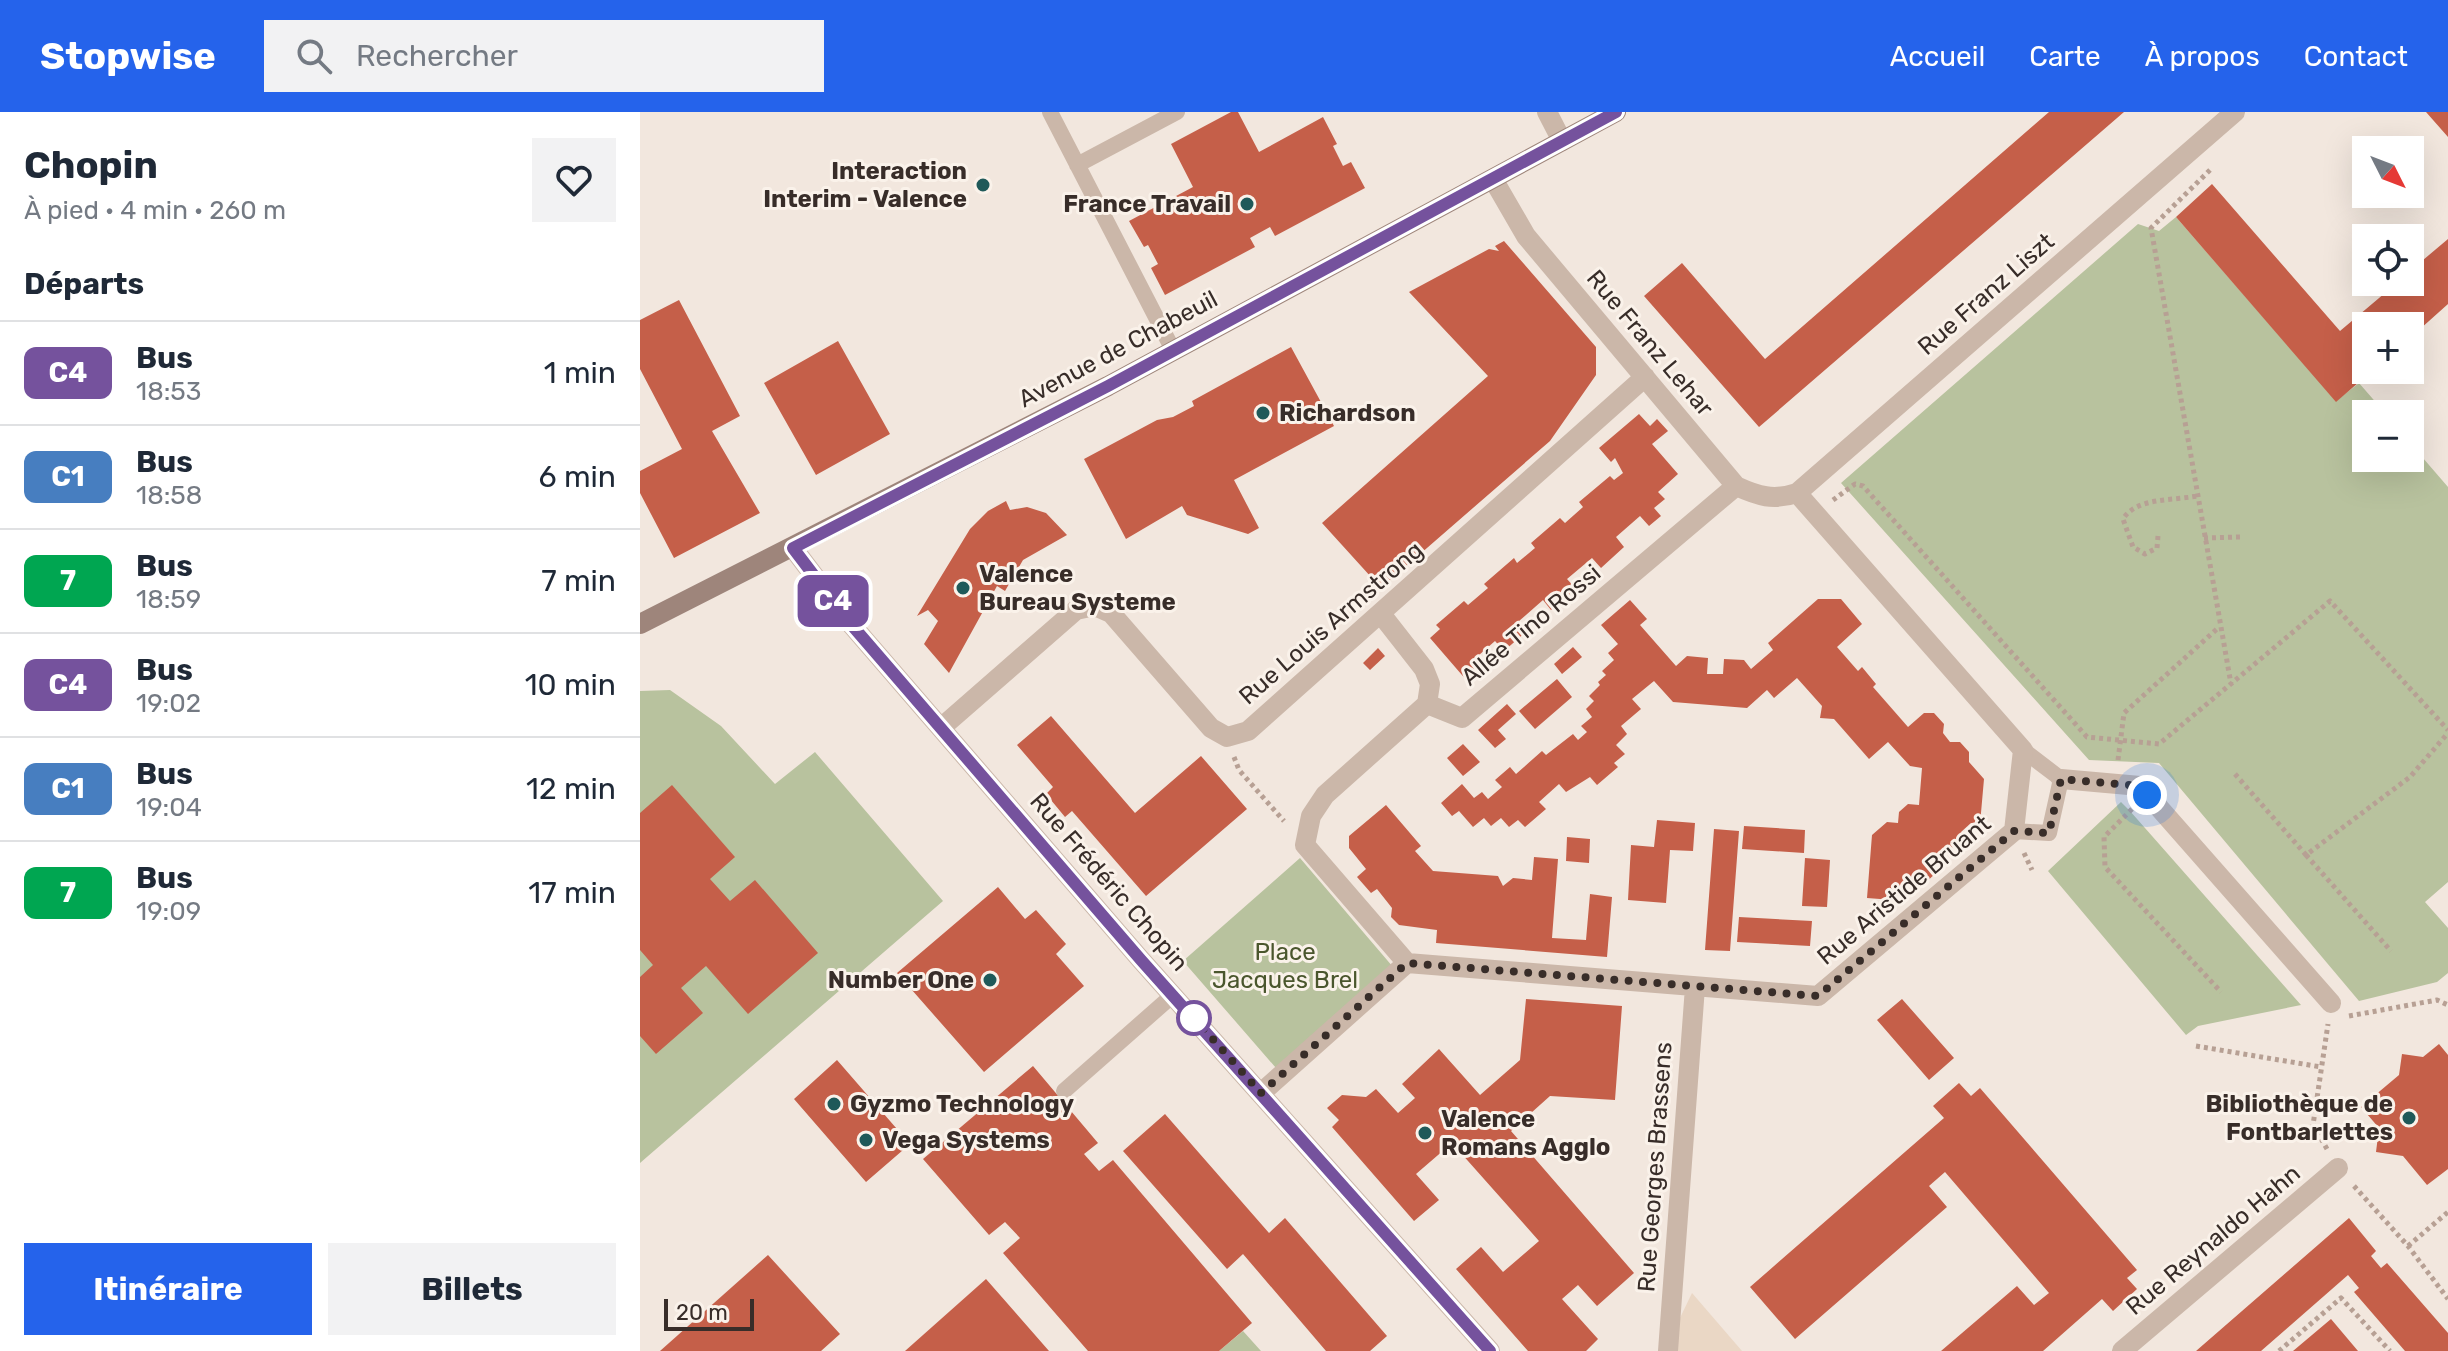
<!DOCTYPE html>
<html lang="fr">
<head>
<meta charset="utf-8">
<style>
  :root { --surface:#fff; --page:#f2f2f3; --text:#1f2937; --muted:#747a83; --line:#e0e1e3; --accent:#2563eb }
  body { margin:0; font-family:Rubik,sans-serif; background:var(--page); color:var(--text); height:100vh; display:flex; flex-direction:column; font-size:30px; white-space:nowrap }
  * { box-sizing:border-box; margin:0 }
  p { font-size:26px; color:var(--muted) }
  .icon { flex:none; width:44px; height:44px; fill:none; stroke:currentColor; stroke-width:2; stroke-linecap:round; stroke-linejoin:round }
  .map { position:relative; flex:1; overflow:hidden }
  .panel { display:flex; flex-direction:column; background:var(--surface); width:640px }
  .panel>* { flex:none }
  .badge { padding:0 16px; border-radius:12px; font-size:28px; line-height:52px }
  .needle { width:52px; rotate:132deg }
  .buttons { position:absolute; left:1712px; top:24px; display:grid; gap:16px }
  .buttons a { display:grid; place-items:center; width:72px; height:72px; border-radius:0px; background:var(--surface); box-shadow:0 8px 32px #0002; font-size:40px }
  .scale { position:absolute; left:24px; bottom:20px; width:90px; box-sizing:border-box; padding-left:8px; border:4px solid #382d29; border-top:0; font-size:22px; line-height:28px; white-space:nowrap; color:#382d29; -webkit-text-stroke:6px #faf2ea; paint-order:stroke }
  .you { position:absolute; width:40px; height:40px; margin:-20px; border:6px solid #fff; border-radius:50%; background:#1a73e8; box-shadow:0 0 0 12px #1a73e833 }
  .map>.badge { position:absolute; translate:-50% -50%; box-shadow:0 0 0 4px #fff }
  h2 { padding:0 24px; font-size:30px; line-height:72px }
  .round { display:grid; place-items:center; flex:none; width:84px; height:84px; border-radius:0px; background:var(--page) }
  .summary { display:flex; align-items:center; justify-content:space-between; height:136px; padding:0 24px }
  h1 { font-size:38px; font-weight:700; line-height:60px }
  .cta { display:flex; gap:16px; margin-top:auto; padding:16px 24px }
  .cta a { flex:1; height:92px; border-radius:0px; background:var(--accent); color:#fff; font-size:32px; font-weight:700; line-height:92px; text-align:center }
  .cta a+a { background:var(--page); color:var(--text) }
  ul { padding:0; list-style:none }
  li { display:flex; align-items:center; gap:24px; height:104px; padding:0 24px; border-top:2px solid var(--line) }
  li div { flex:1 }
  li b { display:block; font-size:30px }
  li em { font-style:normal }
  li .badge { min-width:88px; font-weight:700; text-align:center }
  header { display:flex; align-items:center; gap:48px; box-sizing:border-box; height:112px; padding:0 40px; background:var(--accent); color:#fff }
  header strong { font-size:38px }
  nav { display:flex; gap:44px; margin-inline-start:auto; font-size:28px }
  .search { width:560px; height:72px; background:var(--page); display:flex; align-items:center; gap:20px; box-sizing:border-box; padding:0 28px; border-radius:0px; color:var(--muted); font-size:30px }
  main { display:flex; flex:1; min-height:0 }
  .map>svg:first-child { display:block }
</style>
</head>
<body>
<header>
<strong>Stopwise</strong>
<div class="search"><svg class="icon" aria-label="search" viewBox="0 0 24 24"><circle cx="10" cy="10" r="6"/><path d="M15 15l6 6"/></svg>Rechercher</div>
<nav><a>Accueil</a><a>Carte</a><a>À propos</a><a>Contact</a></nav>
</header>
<main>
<section class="panel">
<div class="summary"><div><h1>Chopin</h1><p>À pied · 4 min · 260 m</p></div><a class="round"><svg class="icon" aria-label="heart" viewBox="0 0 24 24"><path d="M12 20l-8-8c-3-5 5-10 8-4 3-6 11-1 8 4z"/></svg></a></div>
<h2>Départs</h2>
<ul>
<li><span class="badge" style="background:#75529d;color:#fff">C4</span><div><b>Bus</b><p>18:53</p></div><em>1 min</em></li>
<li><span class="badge" style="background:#477ec0;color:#fff">C1</span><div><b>Bus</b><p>18:58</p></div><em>6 min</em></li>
<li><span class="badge" style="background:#00a651;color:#fff">7</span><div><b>Bus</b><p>18:59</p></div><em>7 min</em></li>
<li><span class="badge" style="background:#75529d;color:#fff">C4</span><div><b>Bus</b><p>19:02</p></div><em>10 min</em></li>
<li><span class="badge" style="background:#477ec0;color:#fff">C1</span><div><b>Bus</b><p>19:04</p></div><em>12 min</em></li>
<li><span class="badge" style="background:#00a651;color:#fff">7</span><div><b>Bus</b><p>19:09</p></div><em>17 min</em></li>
</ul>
<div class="cta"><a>Itinéraire</a><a>Billets</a></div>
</section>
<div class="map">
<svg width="1808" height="1239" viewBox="0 0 1808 1239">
  <rect width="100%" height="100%" fill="#f2e7de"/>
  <path fill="#b8c29e" d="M1536 105 1696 289 1719 271 1746 302H1726V346H1770V331L1808 375V770L1785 790 1808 816V861L1797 870 1719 889 1519 651 1449 648 1201 371 1498 112 1519 119Z
    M30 578 81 614 135 672 175 640 303 789 0 1051V579Z
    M1481 690 1490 699 1661 893 1558 914 1546 923 1408 759Z
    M660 746 753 855 636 956 543 849Z
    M603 1219 621 1239H579Z"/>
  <path fill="#ead7c5" d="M1052 1181 1102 1239H1037L1039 1208Z"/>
  <path fill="#c55f49" d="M591 0H598L619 40 683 5 697 32 693 34 703 54 711 50 725 76 635 124 630 115 610 126 615 135 525 183 511 156 518 152 508 133 504 135 489 109 553 75 531 32Z
    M1409 0H1484L1119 315 1004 184 1042 151 1125 247Z
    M1786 0H1808V25Z
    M1572 72 1700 219 1758 170H1770V159L1808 127V192L1770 226V214H1726V258H1733L1696 290 1536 105Z
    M864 129 956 235V263L910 329 741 476 682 411 848 264 769 180 849 137 859 139 855 134Z
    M39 188 100 304 72 319 120 401 34 446 0 381V359L42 337 0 257V208Z
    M198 229 250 322 176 363 124 271Z
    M651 235 694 314 594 368 619 416 608 422 547 403 542 394 486 427 444 347 517 308 533 305 554 294 552 289Z
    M999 302 1010 314 1017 307 1028 319 1012 332 1038 362 1018 380 1025 387 1014 396 1021 404 1009 414 1000 404 976 425 984 435 961 456 952 446 927 467 936 477 911 498 903 488 879 509 887 519 864 539 855 529 831 550 840 560 828 570 790 526 800 517 796 513 824 489 828 493 848 476 844 472 874 446 877 451 895 436 891 431 920 406 925 411 943 395 939 390 970 364 974 368 983 361 975 346 971 350 959 336Z
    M366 389 370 398 387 395 406 401 427 423 383 448 365 479 357 474 309 561 284 532 298 509 288 498 277 504 330 417 348 399Z
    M1178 487H1201L1222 512 1197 535 1218 559 1222 555 1236 572 1233 575 1268 615 1284 601H1294L1304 612 1303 621 1310 630H1320L1329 640V650L1344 667 1340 712 1331 711 1321 720 1325 724 1292 754 1298 759 1282 774 1275 767 1253 788 1227 786 1232 723 1247 710 1258 711 1259 700 1268 692 1279 693 1282 656 1270 654 1248 630 1229 647 1194 607 1180 606 1182 594 1157 566 1134 586 1127 578 1107 596 1033 590 1014 569 992 587 1001 597 981 614 987 622 976 633 985 642 974 651 978 655 957 673 950 665 926 680 919 672 899 690 906 697 885 715 878 708 869 715 861 706 851 714 844 706 833 715 819 699 812 704 801 691 822 672 834 686 842 680 848 687 862 675 855 668 870 655 876 662 902 639 906 643 933 622 938 628 947 620 941 614 952 605 946 597 954 589 949 584 960 573 958 570 966 563 962 559 974 548 968 541 978 532 961 513 990 488 1007 507 1000 513 1036 554 1047 544 1068 546 1067 562H1083L1084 547 1104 548 1111 557 1133 538 1128 531Z
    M933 535 942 545 922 562 914 552Z
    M738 536 745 544 730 558 723 551Z
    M917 567 932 585 895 617 879 599Z
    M867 592 876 602 858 618 866 627 855 636 838 618Z
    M411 604 495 701 561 644 607 697 506 784 432 699 425 705 406 682 413 675 377 633Z
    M823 632 840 650 823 664 807 646Z
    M32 673 95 745 70 767 90 789 115 768 178 841 108 902 66 854 41 876 63 901 16 942 0 924V865L13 853 0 838V701Z
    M746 693 781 734 775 739 793 759 858 764 863 774 873 766 892 768 894 745 918 747 912 826 946 828 950 782 972 785 967 845 796 831 797 818 759 813 751 805 752 796 737 777 731 781 717 765 726 757 709 736V724Z
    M1017 708 1055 711 1053 739 1030 738 1026 791 988 788 991 733 1014 735Z
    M1104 714 1165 718 1164 741 1102 737Z
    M1074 717 1099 719 1090 839 1065 838Z
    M927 725 950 727 949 751 926 749Z
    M1165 746 1190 748 1187 795 1162 794Z
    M358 775 385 807 396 798 426 832 416 842 444 874 344 960 257 861Z
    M1099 805 1172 809 1170 834 1097 830Z
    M886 887 982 894 975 988 910 984 871 1019 994 1161 957 1194 938 1173 922 1187 958 1227 946 1239H888L816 1157 841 1135 863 1160 899 1129 812 1031 776 1062 799 1088 774 1109 692 1015 699 1008 687 996 702 983 726 985 736 977 758 1001 775 986 762 972 799 937 840 983 880 948Z
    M1262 887 1314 946 1289 968 1237 908Z
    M1799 932 1808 943V1057L1787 1073 1763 1044 1736 1040 1739 1016 1721 995 1759 963 1762 942 1783 945Z
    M197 948 270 1032 226 1070 154 987Z
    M393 954 458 1031 444 1042 459 1059 473 1048 612 1211 579 1239H448L363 1141 380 1126 365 1110 349 1123 283 1047Z
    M1319 971 1331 984 1340 976 1497 1158 1487 1166 1497 1177 1473 1199 1462 1187 1403 1239H1301L1377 1174 1394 1193 1409 1181 1305 1060 1289 1074 1307 1095 1155 1227 1110 1175 1304 1006 1293 994Z
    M525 1002 629 1121 645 1106 747 1224 730 1239H686L603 1142 587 1157 483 1039Z
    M1709 1106 1736 1139 1731 1144 1741 1156 1747 1151 1808 1221V1239H1765L1714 1180 1719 1176 1708 1163 1621 1239H1556Z
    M128 1143 200 1222 181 1239H20Z
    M346 1167 409 1239H265Z
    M1691 1207 1718 1239H1653Z"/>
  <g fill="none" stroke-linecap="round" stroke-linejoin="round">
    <path stroke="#b7a094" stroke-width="5" stroke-dasharray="4 4" stroke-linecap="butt" d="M1570 58 1511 116 1591 572
      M1193 388 1215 372 1223 374 1447 625 1519 632 1690 489 1808 618
      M1518 424 1517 436 1505 442 1493 435 1483 407C1497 385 1532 389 1557 384
      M1564 426 1600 425
      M594 645 599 658 644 709
      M1478 648 1484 601 1578 516
      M1595 662 1666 743 1770 665 1808 621
      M1492 697 1464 725 1465 755 1581 880
      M1384 741 1392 758
      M1666 743 1751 839
      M1709 904 1797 888 1808 893
      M1556 934 1681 955
      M1687 1037 1673 1013 1688 912
      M1714 1074 1768 1134 1808 1187
      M1768 1134 1808 1100
      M1639 1239 1701 1186 1750 1239"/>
    <path stroke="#cbb7a9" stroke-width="16" d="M410 0 533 238
      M437 53 537 0
      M1374 719 1409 721 1421 667 1383 638
      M424 979 533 883"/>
    <path stroke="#cbb7a9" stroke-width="20" d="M1421 667 1500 674 1691 891
      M1482 1239 1698 1056"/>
    <path stroke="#cbb7a9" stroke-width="20" d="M907 0 922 29
      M853 67 886 124 1096 374C1118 384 1133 389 1157 381L1595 0
      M153 436 210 511 501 848 850 1239
      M741 502 784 557 790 572 787 592
      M787 592 822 606 1096 374
      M302 615 436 498 455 494 471 501 571 616 587 625 608 619 1005 265
      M767 851 1178 884 1374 719 1383 638 1157 381
      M767 851 665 733 671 704 685 683 787 592
      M621 981 767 851
      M1028 1239 1055 875"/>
    <path stroke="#9e857b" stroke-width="20" d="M0 512 468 274 976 0"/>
  </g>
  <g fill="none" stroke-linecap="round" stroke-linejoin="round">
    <g stroke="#fff" stroke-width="18">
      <path id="line" d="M850 1239 501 848 210 511 153 436 468 274 976 0"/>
    </g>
    <use href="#line" stroke="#75529d" stroke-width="12"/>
    <path stroke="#382d29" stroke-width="8" stroke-dasharray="0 14.4" d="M554 906 621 981 767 851 1178 884 1374 719 1409 721 1421 667 1500 674 1507 683"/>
  </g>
  <g fill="#1f5959" stroke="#faf2ea" stroke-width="3">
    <circle cx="343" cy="73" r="8"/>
    <circle cx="607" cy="92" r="8"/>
    <circle cx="623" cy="301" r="8"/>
    <circle cx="323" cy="476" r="8"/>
    <circle cx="350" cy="868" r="8"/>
    <circle cx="194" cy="992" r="8"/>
    <circle cx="1769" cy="1006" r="8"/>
    <circle cx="785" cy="1021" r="8"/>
    <circle cx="226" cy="1028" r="8"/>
  </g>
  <circle fill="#fff" stroke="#75529d" stroke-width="4" cx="554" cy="906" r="16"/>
  <g text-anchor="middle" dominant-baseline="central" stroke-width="6" stroke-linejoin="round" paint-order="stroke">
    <g font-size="24" font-weight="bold" fill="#382d29" stroke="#faf2ea" text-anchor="start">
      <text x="327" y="59" text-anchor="end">Interaction<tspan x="327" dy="28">Interim - Valence</tspan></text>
      <text x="591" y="92" text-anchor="end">France Travail</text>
      <text x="639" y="301">Richardson</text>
      <text x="339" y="462">Valence<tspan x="339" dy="28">Bureau Systeme</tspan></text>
      <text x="334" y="868" text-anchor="end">Number One</text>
      <text x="210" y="992">Gyzmo Technology</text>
      <text x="1753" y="992" text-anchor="end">Bibliothèque de<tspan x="1753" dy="28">Fontbarlettes</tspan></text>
      <text x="801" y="1007">Valence<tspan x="801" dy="28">Romans Agglo</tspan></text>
      <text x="242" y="1028">Vega Systems</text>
    </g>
    <g font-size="24" fill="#382d29" stroke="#faf2ea">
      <text transform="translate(1346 182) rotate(-41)">Rue Franz Liszt</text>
      <text transform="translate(1010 231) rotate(50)">Rue Franz Lehar</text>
      <text transform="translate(478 237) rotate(-28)">Avenue de Chabeuil</text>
      <text transform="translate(691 511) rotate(-41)">Rue Louis Armstrong</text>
      <text transform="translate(891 513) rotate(-40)">Allée Tino Rossi</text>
      <text transform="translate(469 770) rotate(49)">Rue Frédéric Chopin</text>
      <text transform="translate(1264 778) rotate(-40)">Rue Aristide Bruant</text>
      <text transform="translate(1015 1055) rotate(-86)">Rue Georges Brassens</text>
      <text transform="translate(1573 1128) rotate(-40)">Rue Reynaldo Hahn</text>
    </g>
    <g font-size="24" fill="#4a562d" stroke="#faf2ea">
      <text x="645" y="840">Place<tspan x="645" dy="28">Jacques Brel</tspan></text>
    </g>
  </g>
</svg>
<div class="buttons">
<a><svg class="needle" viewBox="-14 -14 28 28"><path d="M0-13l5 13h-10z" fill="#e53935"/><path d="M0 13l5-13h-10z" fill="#747a83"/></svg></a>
<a><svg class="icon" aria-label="locate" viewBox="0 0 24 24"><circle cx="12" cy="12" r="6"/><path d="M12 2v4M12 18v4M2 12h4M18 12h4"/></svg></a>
<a>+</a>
<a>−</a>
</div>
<div class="scale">20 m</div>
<div class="you" style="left:1507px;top:683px"></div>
<b class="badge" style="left:193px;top:489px;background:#75529d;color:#fff">C4</b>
</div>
</main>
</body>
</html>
